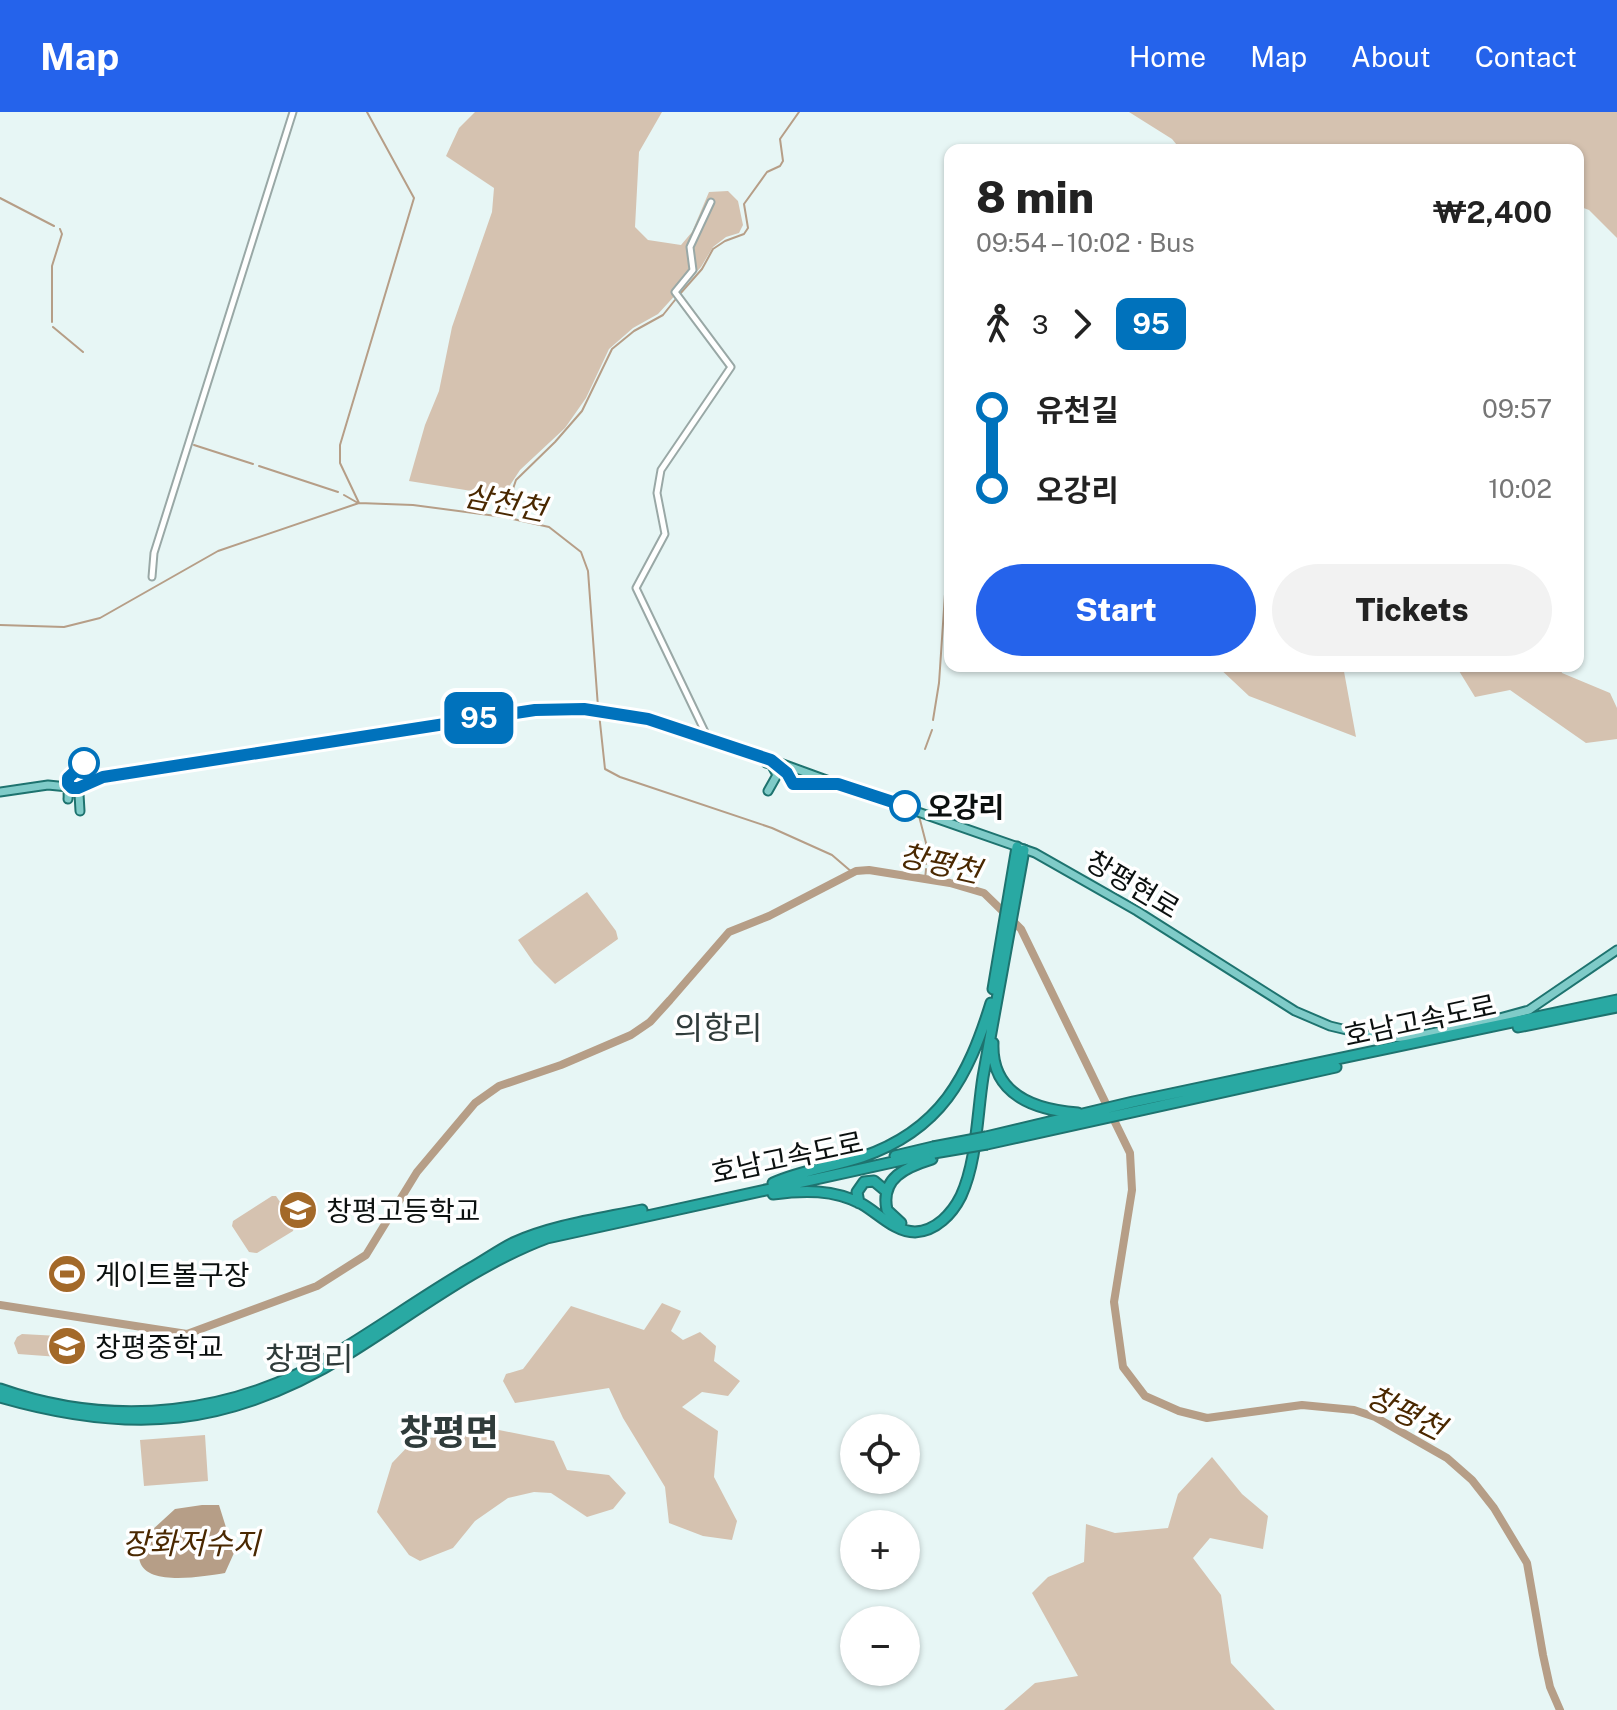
<!DOCTYPE html>
<html lang="en">
<head>
<meta charset="utf-8">
<style>
  :root { --surface:#fff; --page:#f2f2f2; --text:#222; --muted:#767676; --accent:#2563eb }
  body { margin:0; font-family:"Public Sans","Noto Sans KR",sans-serif; background:var(--page); color:var(--text); height:100vh; display:flex; flex-direction:column; font-size:30px; white-space:nowrap }
  * { box-sizing:border-box; margin:0 }
  p { font-size:26px; color:var(--muted) }
  .icon { flex:none; width:44px; height:44px; fill:none; stroke:currentColor; stroke-width:2; stroke-linecap:round; stroke-linejoin:round }
  .map { position:relative; flex:1; overflow:hidden }
  .sheet { position:absolute; left:944px; top:32px; width:640px; height:528px; display:flex; flex-direction:column; background:var(--surface); border-radius:16px; box-shadow:0 2px 6px #0004 }
  .sheet>* { flex:none }
  .badge { padding:0 16px; border-radius:12px; font-size:28px; line-height:52px }
  .buttons { position:absolute; left:840px; top:1302px; display:grid; gap:16px }
  .buttons a { display:grid; place-items:center; width:80px; height:80px; border-radius:50%; background:var(--surface); box-shadow:0 2px 6px #0004; font-size:40px }
  .map>.badge { position:absolute; translate:-50% -50%; box-shadow:0 0 0 4px #fff }
  .legs { display:flex; align-items:center; gap:12px; height:88px; padding:0 32px; font-size:26px }
  .legs p { margin-inline-start:auto }
  .headline { display:flex; align-items:center; justify-content:space-between; height:136px; padding:0 32px }
  h1 { font-size:44px; font-weight:800; line-height:60px }
  .action { display:flex; gap:16px; margin-top:auto; padding:16px 32px }
  .action a { flex:1; height:92px; border-radius:48px; background:var(--accent); color:#fff; font-size:32px; font-weight:800; line-height:92px; text-align:center }
  .action a+a { background:var(--page); color:var(--text) }
  ul { padding:0 32px; list-style:none }
  li { display:flex; align-items:center; gap:28px; height:80px; font-size:30px }
  li i { display:grid; place-items:center; width:12px; height:100%; margin:0 10px; background:currentColor }
  li i::after { content:''; width:20px; height:20px; margin:-10px; border:6px solid; border-radius:50%; background:var(--surface) }
  li p { margin-inline-start:auto }
  li:first-child i { background:linear-gradient(#0000 50%,currentColor 0) }
  li:last-child i { background:linear-gradient(currentColor 50%,#0000 0) }
  header { display:flex; align-items:center; gap:48px; box-sizing:border-box; height:112px; padding:0 40px; background:var(--accent); color:#fff }
  header strong { font-size:38px }
  nav { display:flex; gap:44px; margin-inline-start:auto; font-size:28px }
  .map>svg:first-child { display:block }
</style>
</head>
<body>
<header>
<strong>Map</strong>
<nav><a>Home</a><a>Map</a><a>About</a><a>Contact</a></nav>
</header>
<div class="map">
<svg width="1617" height="1598" viewBox="0 0 1617 1598">
  <rect width="100%" height="100%" fill="#e7f6f5"/>
  <path fill="#d5c2b0" d="M475 0H662L639 40 635 115 648 128 681 133 692 120 709 80 728 79 738 89 743 113 739 121 726 125 713 135 701 155 658 202 633 216 609 237 586 286 565 316 520 358 503 384 409 369 425 313 439 279 452 215 492 100 494 76 446 44 459 16Z
    M1129 0H1617V126L1589 98 1578 94V38H1181L1172 27Z
    M1217 554H1343L1356 625 1249 584Z
    M1456 554H1560L1562 561 1610 581 1617 596V627L1586 631 1510 578 1475 585Z
    M587 780 616 819 618 827 555 872 534 851 518 828Z
    M272 1084H276L295 1112 293 1119 257 1141 249 1140 232 1114 233 1109Z
    M662 1191 681 1199 671 1219 683 1228 700 1220 716 1234 714 1249 740 1269 728 1284 702 1280 682 1295 718 1319 714 1365 737 1409 732 1428 703 1424 669 1411 665 1375 623 1306 609 1276 515 1291 503 1269 506 1262 523 1257 571 1194 644 1218Z
    M22 1222 59 1224 66 1232 65 1240 59 1245 18 1242 14 1231 17 1225Z
    M494 1317 554 1329 567 1358 609 1363 626 1381 613 1397 587 1405 551 1381 534 1380 508 1386 475 1409 453 1436 420 1449 409 1443 377 1400 392 1351 414 1328Z
    M205 1323 208 1369 144 1374 140 1328Z
    M1212 1345 1242 1382 1268 1404 1263 1437 1210 1426 1193 1446 1221 1483 1231 1551 1275 1598H1004L1035 1571 1078 1564 1032 1481 1048 1465 1084 1450 1086 1412 1115 1421 1168 1416 1178 1382Z"/>
  <path fill="#b69e87" d="M202 1393H219L234 1441 225 1461C205 1464 148 1475 140 1450 138 1444 139 1436 139 1430L175 1397Z"/>
  <g fill="none" stroke-linecap="round" stroke-linejoin="round">
    <path stroke="#b69e87" stroke-width="2" d="M0 86 54 114
      M679 183 702 157 713 137 725 129 744 122 748 116 744 92 767 60 780 54 783 49 780 27 799 0
      M52 210V154L62 122 60 117
      M53 215 83 240
      M194 333 253 352
      M259 354 338 380
      M344 383 358 391
      M359 391 340 351V333L414 86 367 0
      M504 403 516 368 555 330 582 299 612 237 634 219 663 203 675 188
      M0 513 64 515 100 506 218 439 359 391 413 393 504 405 549 415 581 440 588 459 598 595
      M599 601 605 657 620 665 772 716 832 743 853 761
      M933 608 939 571 950 408
      M925 637 932 618
      M919 704 926 731V752
      M925 767 926 757"/>
    <path stroke="#b69e87" stroke-width="8" d="M0 1193 187 1222 317 1174 366 1143 417 1060 475 991 499 974 561 953 631 923 650 910 670 888 729 820 769 804 856 759 869 758 950 771 984 781 1021 817 1130 1041 1132 1078 1114 1190 1123 1255 1145 1284 1179 1299 1207 1306 1302 1293 1354 1298 1375 1305 1447 1346 1472 1368 1494 1396 1527 1451 1543 1543 1550 1575 1560 1598"/>
    <g stroke="#99a8a6" stroke-width="9">
      <path id="minor" d="M152 465 154 441 293 0
        M705 626V620L636 476 665 422 657 381 661 358 731 255 675 180 693 158 690 135 711 90"/>
    </g>
    <g stroke="#1e736f" stroke-width="11">
      <path id="major" d="M84 651 82 664H85
        M766 651 771 652 777 663 768 679
        M780 651 832 670
        M0 680 48 673 78 676 83 669 79 661H72C65 667 69 678 68 687
        M80 699 79 682 82 674 103 665 535 598 584 597 648 607 771 648 787 661 793 672H838L1035 741 1137 799 1295 899 1330 914 1380 926 1412 925 1485 910 1529 898 1617 838"/>
    </g>
    <g stroke="#1e736f" stroke-width="13">
      <path id="highway" d="M993 877 1017 735
        M1518 915 1617 895
        M993 931C991 983 1035 998 1078 1001
        M986 1025 1133 990 1617 888
        M987 1032 1336 955
        M895 1044 933 1035
        M773 1071C802 1058 832 1055 862 1045 941 1018 968 965 991 891
        M773 1082C804 1078 833 1077 862 1092 878 1101 895 1120 915 1120 936 1119 952 1102 961 1084 977 1049 977 1003 983 965 996 889 1011 814 1024 738
        M859 1091 857 1080 864 1070 874 1069 886 1079
        M901 1111 887 1098C880 1066 906 1055 932 1047
        M0 1277C114 1317 235 1304 338 1240 383 1213 426 1182 471 1156 485 1148 499 1138 513 1131 553 1113 599 1107 642 1098
        M0 1285C132 1323 230 1315 348 1242 413 1202 475 1153 547 1126L934 1041"/>
    </g>
    <use href="#minor" stroke="#fff" stroke-width="5"/>
    <use href="#major" stroke="#7fcbc8" stroke-width="7"/>
    <use href="#highway" stroke="#29a9a3" stroke-width="9"/>
    <g stroke="#1e736f" stroke-width="13" stroke-linecap="butt">
      <path id="highway-bridge" d="M933 1035 986 1025
        M934 1041 987 1032"/>
    </g>
    <use href="#highway-bridge" stroke="#29a9a3" stroke-width="9"/>
  </g>
  <g fill="none" stroke-linecap="round" stroke-linejoin="round">
    <g stroke="#fff" stroke-width="18">
      <path id="line-1" d="M84 651 68 666V672L72 676H78L103 665 535 598 584 597 648 607 771 648 787 661 793 672H838L905 694"/>
    </g>
    <use href="#line-1" stroke="#0072bc" stroke-width="12"/>
  </g>
  <defs>
    <g id="school-disc" transform="scale(2)"><circle r="9.5" fill="#a36929" stroke="#fff"/><path d="M0-5L7-2L0 1L-7-2ZM-4 1L0 2.5L4 1V4Q0 6-4 4Z" fill="#fff"/></g>
    <g id="stadium-disc" transform="scale(2)"><circle r="9.5" fill="#a36929" stroke="#fff"/><path d="M0-5a6.5 5 0 1 0 0 10a6.5 5 0 1 0 0-10ZM-3.5-1.8h7v3.6h-7Z" fill="#fff"/></g>
  </defs>
  <g fill-rule="evenodd">
    <use href="#school-disc" x="298" y="1098"/>
    <use href="#stadium-disc" x="67" y="1162"/>
    <use href="#school-disc" x="67" y="1234"/>
  </g>
  <g fill="#fff" stroke="#0072bc" stroke-width="4">
    <circle cx="84" cy="651" r="14"/>
    <circle cx="905" cy="694" r="14"/>
  </g>
  <g text-anchor="middle" dominant-baseline="central" stroke-width="7" stroke-linejoin="round" paint-order="stroke">
    <g font-size="28" font-weight="bold" fill="#0b100f" stroke="#fff" text-anchor="start">
      <text x="927" y="694">오강리</text>
    </g>
    <g font-size="28" fill="#0b100f" stroke="#fff">
      <text transform="translate(1133 772) rotate(31)">창평현로</text>
      <text transform="translate(1420 908) rotate(-12)">호남고속도로</text>
      <text transform="translate(787 1045) rotate(-12)">호남고속도로</text>
    </g>
    <g font-size="28" fill="#0b100f" stroke="#fff" text-anchor="start">
      <text x="326" y="1098">창평고등학교</text>
      <text x="95" y="1162">게이트볼구장</text>
      <text x="95" y="1234">창평중학교</text>
    </g>
    <g font-size="30" font-style="italic" fill="#4a2800" stroke="#fff">
      <text transform="translate(505 390) rotate(11)">삼천천</text>
      <text transform="translate(940 751) rotate(13)">창평천</text>
      <text transform="translate(1406 1300) rotate(26)">창평천</text>
      <text x="191" y="1431">장화저수지</text>
    </g>
    <g font-size="32" fill="#303c3b" stroke="#fff">
      <text x="718" y="915">의항리</text>
      <text x="309" y="1246">창평리</text>
    </g>
    <g font-size="36" font-weight="bold" fill="#303c3b" stroke="#fff">
      <text x="449" y="1320">창평면</text>
    </g>
  </g>
</svg>
<div class="buttons">
<a><svg class="icon" aria-label="locate" viewBox="0 0 24 24"><circle cx="12" cy="12" r="6"/><path d="M12 2v4M12 18v4M2 12h4M18 12h4"/></svg></a>
<a>+</a>
<a>−</a>
</div>
<b class="badge" style="left:479px;top:606px;background:#0072bc;color:#fff">95</b>
<section class="sheet">
<div class="headline"><div><h1>8 min</h1><p>09:54 – 10:02 · Bus</p></div><b>₩2,400</b></div>
<div class="legs"><svg class="icon" aria-label="walk" viewBox="0 0 24 24"><circle cx="13" cy="4" r="2"/><path d="M13 8l-2 6 4 7M11 14l-3 7M7 12l3-4h3l4 4"/></svg>3<svg class="icon" aria-label="forward" viewBox="0 0 24 24"><path d="M9 5l7 7-7 7"/></svg><b class="badge" style="background:#0072bc;color:#fff">95</b></div>
<ul>
<li><i style="color:#0072bc"></i><b>유천길</b><p>09:57</p></li>
<li><i style="color:#0072bc"></i><b>오강리</b><p>10:02</p></li>
</ul>
<div class="action"><a>Start</a><a>Tickets</a></div>
</section>
</div>
</body>
</html>
